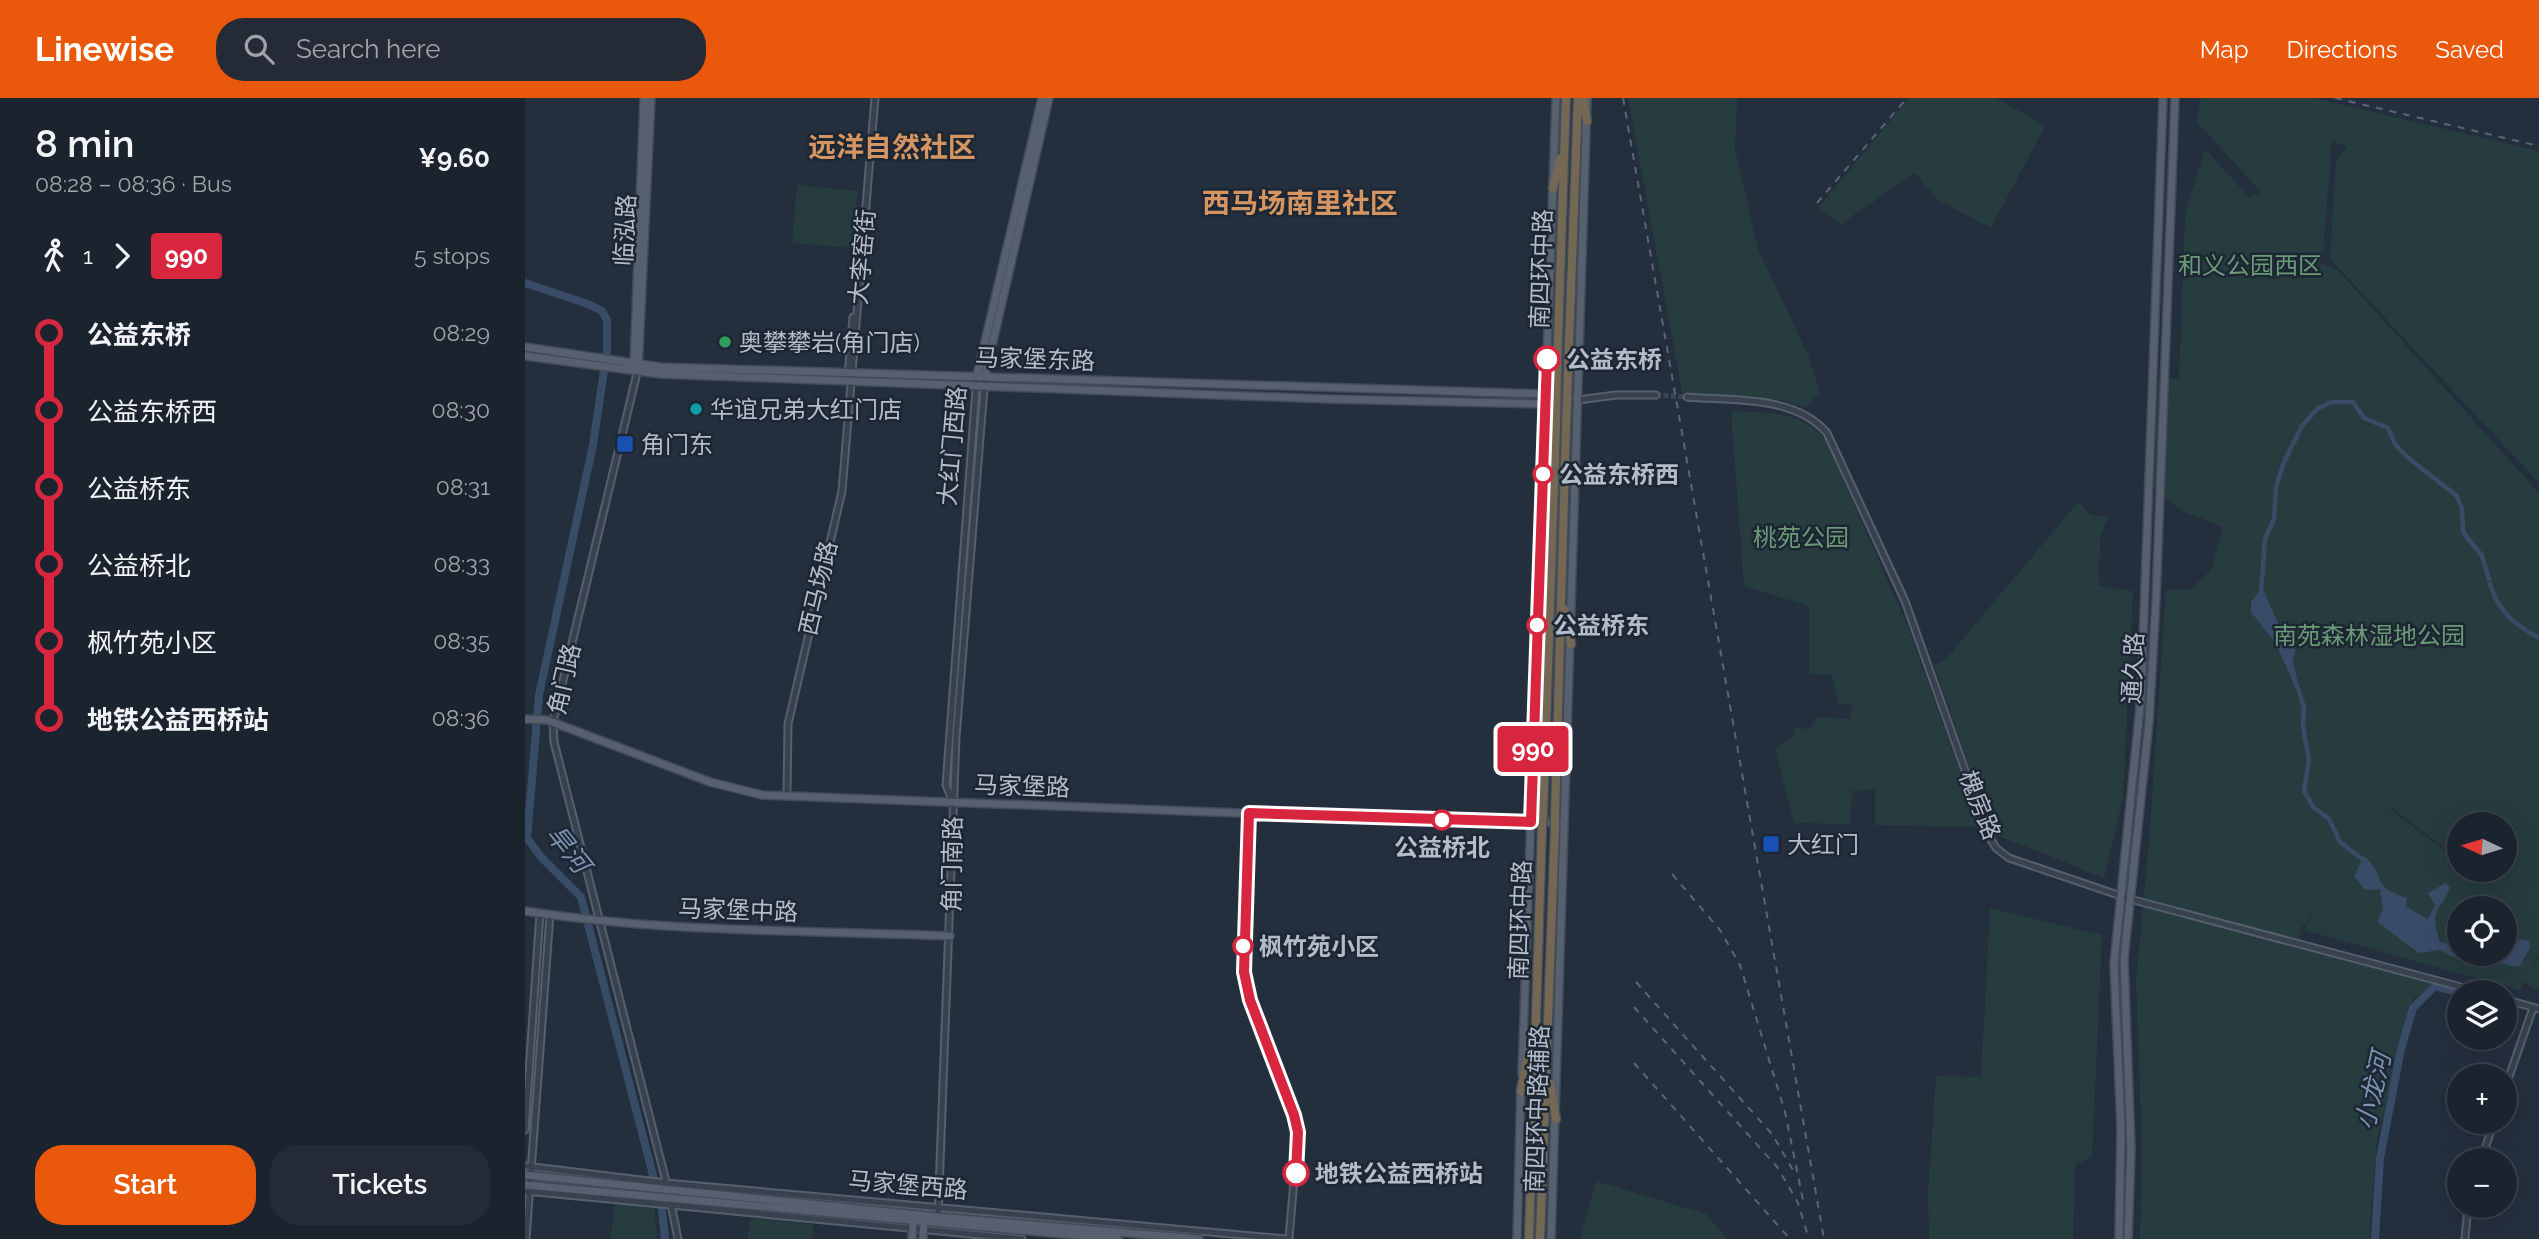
<!DOCTYPE html>
<html lang="en">
<head>
<meta charset="utf-8">
<style>
  :root { --surface:#1b232e; --page:#242b36; --text:#f1f3f6; --muted:#a0a4aa; --line:#39404a; --accent:#ea580c }
  body { margin:0; font-family:Raleway,"Noto Sans SC",sans-serif; background:var(--page); color:var(--text); height:100vh; display:flex; flex-direction:column; font-size:26px; white-space:nowrap }
  * { box-sizing:border-box; margin:0 }
  p { font-size:23px; color:var(--muted) }
  .icon { flex:none; width:38px; height:38px; fill:none; stroke:currentColor; stroke-width:2; stroke-linecap:round; stroke-linejoin:round }
  .map { position:relative; flex:1; overflow:hidden }
  .details { display:flex; flex-direction:column; background:var(--surface); width:525px }
  .details>* { flex:none }
  .badge { padding:0 14px; border-radius:5px; font-size:24px; line-height:46px }
  .needle { width:46px; rotate:274deg }
  .tools { position:absolute; left:1922px; top:714px; display:grid; gap:14px }
  .tools a { display:grid; place-items:center; width:70px; height:70px; border-radius:50%; background:var(--surface); box-shadow:0 7px 28px #0002,0 0 0 2px var(--line); font-size:35px }
  .map>.badge { position:absolute; translate:-50% -50%; box-shadow:0 0 0 4px #fff }
  .legs { display:flex; align-items:center; gap:10px; height:77px; padding:0 35px; font-size:23px }
  .legs p { margin-inline-start:auto }
  .head { display:flex; align-items:center; justify-content:space-between; height:119px; padding:0 35px }
  h1 { font-size:38px; font-weight:600; line-height:52px }
  .primary-button { display:flex; gap:14px; margin-top:auto; padding:14px 35px }
  .primary-button a { flex:1; height:80px; border-radius:28px; background:var(--accent); color:#fff; font-size:28px; font-weight:600; line-height:80px; text-align:center }
  .primary-button a+a { background:var(--page); color:var(--text) }
  ul { padding:0 35px; list-style:none }
  li { display:flex; align-items:center; gap:24px; height:77px; font-size:26px }
  li i { display:grid; place-items:center; width:10px; height:100%; margin:0 9px; background:currentColor }
  li i::after { content:''; width:18px; height:18px; margin:-9px; border:5px solid; border-radius:50%; background:var(--surface) }
  li p { margin-inline-start:auto }
  li:first-child i { background:linear-gradient(#0000 50%,currentColor 0) }
  li:last-child i { background:linear-gradient(currentColor 50%,#0000 0) }
  header { display:flex; align-items:center; gap:42px; box-sizing:border-box; height:98px; padding:0 35px; background:var(--accent); color:#fff }
  header strong { font-size:33px }
  nav { display:flex; gap:38px; margin-inline-start:auto; font-size:24px }
  .search { width:490px; height:63px; background:var(--page); display:flex; align-items:center; gap:18px; box-sizing:border-box; padding:0 24px; border-radius:28px; color:var(--muted); font-size:26px }
  main { display:flex; flex:1; min-height:0 }
  .map>svg:first-child { display:block }
</style>
</head>
<body>
<header>
<strong>Linewise</strong>
<div class="search"><svg class="icon" aria-label="search" viewBox="0 0 24 24"><circle cx="10" cy="10" r="6"/><path d="M15 15l6 6"/></svg>Search here</div>
<nav><a>Map</a><a>Directions</a><a>Saved</a></nav>
</header>
<main>
<section class="details">
<div class="head"><div><h1>8 min</h1><p>08:28 – 08:36 · Bus</p></div><b>¥9.60</b></div>
<div class="legs"><svg class="icon" aria-label="walk" viewBox="0 0 24 24"><circle cx="13" cy="4" r="2"/><path d="M13 8l-2 6 4 7M11 14l-3 7M7 12l3-4h3l4 4"/></svg>1<svg class="icon" aria-label="forward" viewBox="0 0 24 24"><path d="M9 5l7 7-7 7"/></svg><b class="badge" style="background:#d7263d;color:#fff">990</b><p>5 stops</p></div>
<ul>
<li><i style="color:#d7263d"></i><b>公益东桥</b><p>08:29</p></li>
<li><i style="color:#d7263d"></i><span>公益东桥西</span><p>08:30</p></li>
<li><i style="color:#d7263d"></i><span>公益桥东</span><p>08:31</p></li>
<li><i style="color:#d7263d"></i><span>公益桥北</span><p>08:33</p></li>
<li><i style="color:#d7263d"></i><span>枫竹苑小区</span><p>08:35</p></li>
<li><i style="color:#d7263d"></i><b>地铁公益西桥站</b><p>08:36</p></li>
</ul>
<div class="primary-button"><a>Start</a><a>Tickets</a></div>
</section>
<div class="map">
<svg width="2014" height="1141" viewBox="0 0 2014 1141">
  <rect width="100%" height="100%" fill="#242f3e"/>
  <path fill="#263c3f" fill-rule="evenodd" d="M1103 0H1212L1210 51 1233 151 1284 259 1295 294 1281 309 1255 302 1157 294Z
    M1384 0H1471L1520 28 1466 130 1413 102 1390 75 1316 126 1293 110Z
    M1676 0H1788L2014 53V385L1805 161 1811 63 1822 48 1807 44 1798 153 1793 172 1796 166 1813 172 2014 395V856L2004 874 2014 859V889L2012 892 1999 884 1994 892 1779 832 1789 814 1775 832 1772 845 1905 882 1904 891 1890 899 1883 911 1852 1042 1844 1141H1615L1617 1052 1611 882 1625 731 1641 492H1665L1686 472 1698 429 1655 412 1627 388 1631 281H1654L1660 116 1680 51 1724 99 1736 94 1672 24ZM1867 710 1934 761V726H1979V772H1948L1973 792 1945 772H1934V763L1866 712 1846 738ZM1934 810H1979V856H1934Z
    M272 87 333 93 328 150 267 145Z
    M1206 313C1243 315 1278 312 1302 344L1383 529 1455 729 1350 727V691L1327 693 1325 726 1269 725 1250 652 1268 638 1270 630 1285 631 1292 619 1325 621 1328 607 1313 606 1307 577 1284 576V508L1219 488Z
    M1553 404 1566 417 1583 419 1575 440 1574 488 1608 493 1598 700 1579 780 1467 735 1409 567 1422 560Z
    M1465 810 1577 837 1567 1059 1550 1067 1548 1141H1404L1403 1094 1411 978 1456 979Z
    M1071 1083 1181 1116 1202 1141H1055Z
    M90 1103 129 1108 132 1141H86Z
    M227 1120 288 1126 287 1141H223L224 1124Z"/>
  <path fill="#394c67" d="M1734 494H1739L1754 527 1770 551 1768 563 1774 590 1771 591 1751 546 1726 514V504Z
    M1839 758C1863 779 1844 788 1882 800L1881 809 1903 821 1910 807 1903 795 1921 785 1925 790C1913 817 1904 810 1915 844L1934 846V856H1979V844L1990 841 2004 843 2005 850 1995 868C1981 871 1972 859 1959 863L1951 859 1936 863 1915 852 1894 855 1852 824 1858 812 1855 791 1840 792 1829 778Z"/>
  <g fill="none" stroke-linecap="round" stroke-linejoin="round">
    <path stroke="#394c67" stroke-width="4.5" d="M1965 486C1973 513 1990 527 2014 540
      M1736 494 1740 441 1749 421 1751 389 1759 364 1777 328 1792 311 1806 304H1828L1839 320 1863 330 1870 346 1882 359 1932 398 1937 411 1938 434 1957 458 1964 481
      M1773 590 1779 610 1778 628 1784 662 1779 693 1788 709 1804 721 1815 744 1837 761"/>
    <path stroke="#394c67" stroke-width="8" d="M0 185 63 206 77 213 82 222V252L68 347 14 597 2 740 16 759 56 799 137 1112 140 1141
      M1979 908 1982 909
      M1850 1141 1855 1060 1876 951 1888 910 1910 888 1934 895"/>
    <path stroke="#3a4453" stroke-width="5" stroke-dasharray="5 2.5" stroke-linecap="butt" d="M1131 297 1162 299"/>
    <g stroke="#565f6c" stroke-width="9">
      <path id="minor" d="M112 275 28 624 29 644 143 1091
        M323 278 328 219
        M1162 299C1207 303 1270 297 1302 335L1380 503 1463 737 1471 750 1484 760 1605 801 1955 894
        M1053 302 1091 297H1131
        M262 697 263 626 317 393 350 0
        M427 702 421 687 452 278
        M724 715 719 874 725 902 773 1034 764 1141
        M1979 901 2014 911
        M1979 993 2008 910
        M0 1032 15 815
        M1956 1062 1969 1024
        M0 1068 141 1085 762 1141
        M0 1093 497 1141
        M146 1106 153 1141
        M413 1119 431 639 460 278
        M1 1141 25 817
        M1940 1141 1943 1108"/>
    </g>
    <g stroke="#414a57" stroke-width="10">
      <path id="major" d="M0 249 135 269 1021 296 1045 300
        M0 258 135 276 803 301 1024 306
        M109 268 119 0
        M113 271 126 0
        M452 278 517 0
        M460 278 524 0
        M0 621 22 622 185 684 237 697 897 722 1033 724
        M0 813C141 835 283 832 425 838
        M997 976 1031 0
        M0 1077 413 1119 674 1141
        M0 1087 593 1141
        M387 1141 388 1124
        M398 1141 399 1125
        M992 1141 996 988
        M1026 1141 1062 0
        M1594 1141 1596 1030 1589 866 1616 599 1638 0
        M1603 1141 1606 1051 1599 861 1624 624 1631 502 1650 0"/>
    </g>
    <g stroke="#434c59" stroke-width="11">
      <path id="highway" d="M1057 0 1062 23
        M1028 90 1036 60
        M1032 273 1041 0
        M1043 273 1053 0
        M1013 494 1022 515
        M1039 511 1046 546
        M1018 717 1031 329
        M1030 718 1041 330
        M1025 986 1031 1021
        M996 993 1006 940
        M1004 1141 1017 729
        M1015 1141 1030 729"/>
    </g>
    <use href="#minor" stroke="#38414e" stroke-width="5"/>
    <use href="#major" stroke="#56606e" stroke-width="7"/>
    <use href="#highway" stroke="#746855" stroke-width="8"/>
    <path stroke="#5a6575" stroke-width="2" stroke-dasharray="7 7" stroke-linecap="butt" d="M1098 0 1299 1141
      M1810 0 2014 48
      M1292 105 1382 0
      M1147 776 1195 832 1215 867 1260 1014 1279 1107
      M1111 884 1247 1036 1268 1072
      M1109 909 1253 1070 1273 1105 1284 1141
      M1109 965 1265 1141"/>
    <g stroke="#434c59" stroke-width="11" stroke-linecap="butt">
      <path id="highway-bridge" d="M1031 329 1032 273
        M1041 330 1043 273
        M1017 729 1018 717
        M1030 729V718"/>
    </g>
    <use href="#highway-bridge" stroke="#746855" stroke-width="8"/>
  </g>
  <g fill="none" stroke-linecap="round" stroke-linejoin="round">
    <g stroke="#fff" stroke-width="16">
      <path id="line-1" d="M771 1075 773 1034 769 1017 725 902 719 874 724 715 1006 724 1022 261"/>
    </g>
    <use href="#line-1" stroke="#d7263d" stroke-width="10"/>
  </g>
  <circle fill="#2e9e5b" stroke="#1d2633" stroke-width="2.5" cx="200" cy="244" r="7"/>
  <g fill="#fff" stroke="#d7263d" stroke-width="3.5">
    <circle cx="1022" cy="261" r="12"/>
    <circle cx="1018" cy="376" r="9"/>
    <circle cx="1012" cy="527" r="9"/>
    <circle cx="917" cy="722" r="9"/>
    <circle cx="718" cy="848" r="9"/>
    <circle cx="771" cy="1075" r="12"/>
  </g>
  <circle fill="#0f9aa8" stroke="#1d2633" stroke-width="2.5" cx="171" cy="311" r="7"/>
  <g fill="#1a4fb4" stroke="#1d2633" stroke-width="2.5">
    <rect x="91" y="337" width="18" height="18" rx="3.5"/>
    <rect x="1237" y="737" width="18" height="18" rx="3.5"/>
  </g>
  <g text-anchor="middle" dominant-baseline="central" stroke-width="5" stroke-linejoin="round" paint-order="stroke">
    <g font-size="24" fill="#b4bcc9" stroke="#1d2633">
      <text transform="translate(100 132) rotate(-87)">临泓路</text>
      <text transform="translate(337 159) rotate(-85)">大李窑街</text>
      <text transform="translate(1016 171) rotate(-88)">南四环中路</text>
      <text transform="translate(510 261) rotate(2)">马家堡东路</text>
      <text transform="translate(427 348) rotate(-85)">大红门西路</text>
      <text transform="translate(293 490) rotate(-77)">西马场路</text>
      <text transform="translate(1608 570) rotate(-87)">通久路</text>
      <text transform="translate(39 581) rotate(-77)">角门路</text>
      <text transform="translate(497 688) rotate(2)">马家堡路</text>
      <text transform="translate(1455 707) rotate(68)">槐房路</text>
      <text transform="translate(427 766) rotate(-89)">角门南路</text>
      <text transform="translate(213 812) rotate(2)">马家堡中路</text>
      <text transform="translate(995 822) rotate(-88)">南四环中路</text>
      <text transform="translate(1012 1011) rotate(-88)">南四环中路辅路</text>
      <text transform="translate(383 1087) rotate(5)">马家堡西路</text>
    </g>
    <g font-size="24" fill="#6b9a76" stroke="#1d2633">
      <text x="1725" y="167">和义公园西区</text>
      <text x="1276" y="439">桃苑公园</text>
      <text x="1844" y="537">南苑森林湿地公园</text>
    </g>
    <g font-size="24" fill="#b4bcc9" stroke="#1d2633" text-anchor="start">
      <text x="214" y="244">奥攀攀岩(角门店)</text>
      <text x="185" y="311">华谊兄弟大红门店</text>
      <text x="116" y="346">角门东</text>
      <text x="1262" y="746">大红门</text>
    </g>
    <g font-size="24" font-weight="bold" fill="#b4bcc9" stroke="#1d2633" text-anchor="start">
      <text x="1041" y="261">公益东桥</text>
      <text x="1034" y="376">公益东桥西</text>
      <text x="1028" y="527">公益桥东</text>
      <text x="917" y="749" text-anchor="middle">公益桥北</text>
      <text x="734" y="848">枫竹苑小区</text>
      <text x="790" y="1075">地铁公益西桥站</text>
    </g>
    <g font-size="26" font-style="italic" fill="#7c92b1" stroke="#1d2633">
      <text transform="translate(43 751) rotate(51)">旱河</text>
      <text transform="translate(1848 993) rotate(-77)">小龙河</text>
    </g>
    <g font-size="28" font-weight="bold" fill="#d59563" stroke="#1d2633">
      <text x="367" y="49">远洋自然社区</text>
      <text x="775" y="105">西马场南里社区</text>
    </g>
  </g>
</svg>
<div class="tools">
<a><svg class="needle" viewBox="-14 -14 28 28"><path d="M0-13l5 13h-10z" fill="#e53935"/><path d="M0 13l5-13h-10z" fill="#a0a4aa"/></svg></a>
<a><svg class="icon" aria-label="locate" viewBox="0 0 24 24"><circle cx="12" cy="12" r="6"/><path d="M12 2v4M12 18v4M2 12h4M18 12h4"/></svg></a>
<a><svg class="icon" aria-label="layers" viewBox="0 0 24 24"><path d="M12 4l9 5-9 5-9-5zM3 14l9 5 9-5"/></svg></a>
<a>+</a>
<a>−</a>
</div>
<b class="badge" style="left:1008px;top:651px;background:#d7263d;color:#fff">990</b>
</div>
</main>
</body>
</html>
